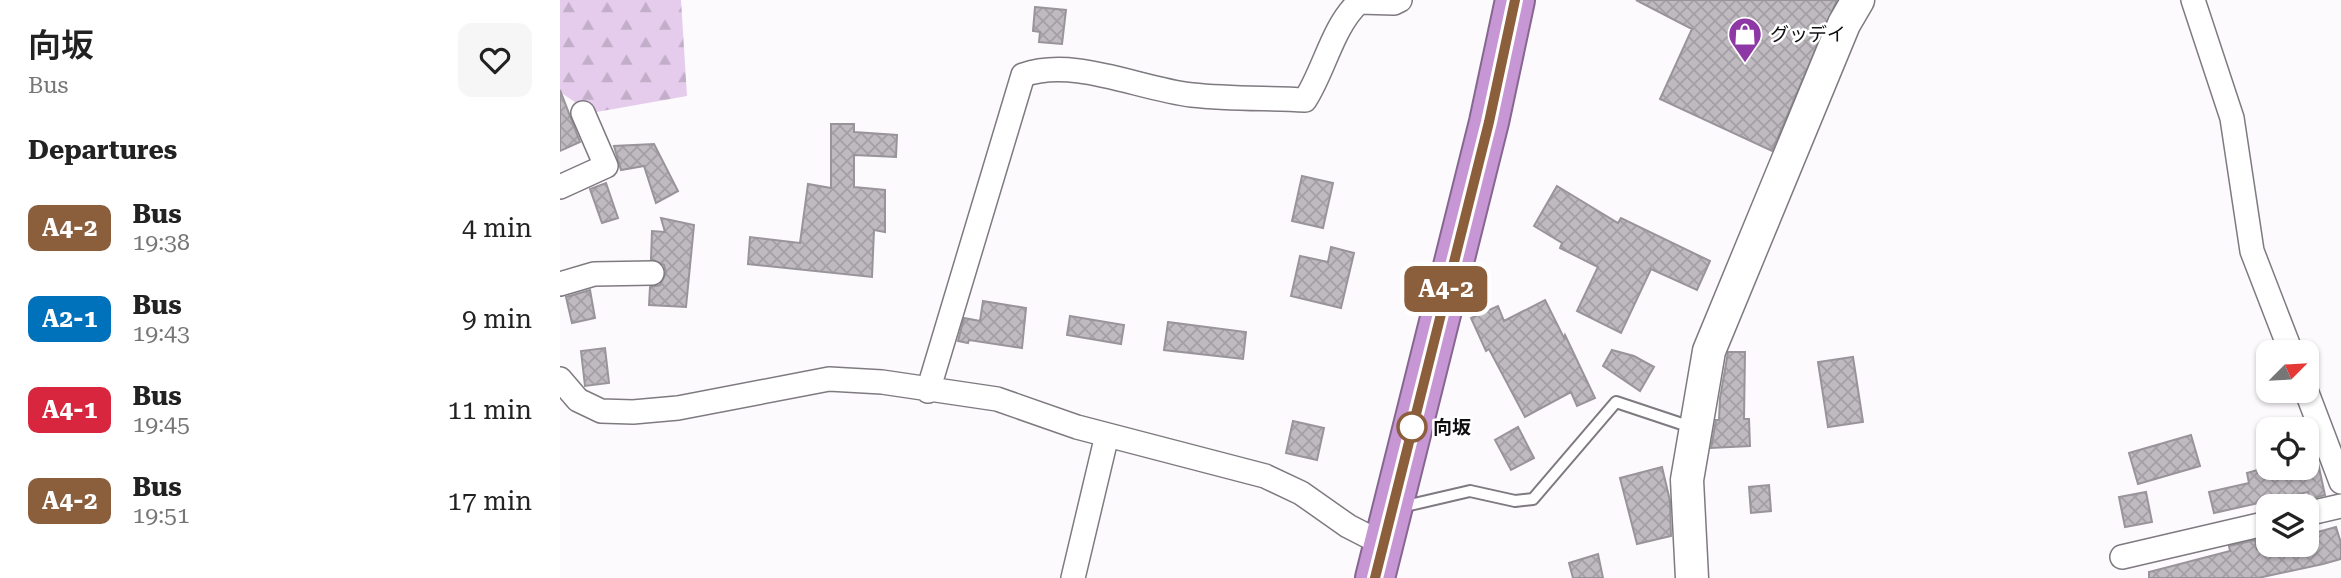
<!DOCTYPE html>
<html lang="en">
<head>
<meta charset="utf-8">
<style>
  :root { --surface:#fff; --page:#f6f6f6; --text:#222; --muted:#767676 }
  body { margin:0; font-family:"Roboto Serif","Noto Sans JP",serif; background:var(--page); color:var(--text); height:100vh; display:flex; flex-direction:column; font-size:26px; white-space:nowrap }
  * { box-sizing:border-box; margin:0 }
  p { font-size:23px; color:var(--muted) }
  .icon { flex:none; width:38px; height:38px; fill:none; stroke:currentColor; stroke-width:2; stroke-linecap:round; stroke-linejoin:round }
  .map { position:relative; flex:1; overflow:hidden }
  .panel { display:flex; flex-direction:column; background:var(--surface); width:560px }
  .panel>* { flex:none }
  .badge { padding:0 14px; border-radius:10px; font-size:24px; line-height:46px }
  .needle { width:46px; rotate:66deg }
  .controls { position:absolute; left:1696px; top:340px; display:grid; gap:14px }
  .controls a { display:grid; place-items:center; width:63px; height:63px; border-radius:14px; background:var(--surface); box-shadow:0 2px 5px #0004; font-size:35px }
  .map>.badge { position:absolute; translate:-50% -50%; box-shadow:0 0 0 4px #fff }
  h2 { padding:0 28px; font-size:26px; line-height:63px }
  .round { display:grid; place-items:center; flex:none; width:74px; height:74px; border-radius:14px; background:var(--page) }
  .overview { display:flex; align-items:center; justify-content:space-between; height:119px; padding:0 28px }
  h1 { font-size:33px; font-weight:600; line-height:52px }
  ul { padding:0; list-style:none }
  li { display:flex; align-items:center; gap:21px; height:91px; padding:0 28px }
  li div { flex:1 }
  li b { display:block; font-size:26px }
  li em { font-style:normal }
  li .badge { min-width:77px; font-weight:700; text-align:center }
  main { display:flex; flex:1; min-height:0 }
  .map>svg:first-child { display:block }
</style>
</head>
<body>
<main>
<section class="panel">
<div class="overview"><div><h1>向坂</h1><p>Bus</p></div><a class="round"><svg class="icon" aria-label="heart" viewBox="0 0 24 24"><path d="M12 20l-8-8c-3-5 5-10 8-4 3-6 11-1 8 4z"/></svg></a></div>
<h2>Departures</h2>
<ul>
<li><span class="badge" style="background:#8b5e3c;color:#fff">A4-2</span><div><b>Bus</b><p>19:38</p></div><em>4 min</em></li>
<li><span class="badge" style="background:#0072bc;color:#fff">A2-1</span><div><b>Bus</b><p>19:43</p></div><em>9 min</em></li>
<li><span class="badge" style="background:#d7263d;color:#fff">A4-1</span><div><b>Bus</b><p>19:45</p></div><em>11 min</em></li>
<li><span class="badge" style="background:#8b5e3c;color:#fff">A4-2</span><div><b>Bus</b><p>19:51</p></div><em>17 min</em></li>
</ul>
</section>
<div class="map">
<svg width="1781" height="578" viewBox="0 0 1781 578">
  <defs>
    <pattern id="forest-firs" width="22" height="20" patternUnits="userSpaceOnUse" patternTransform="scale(1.75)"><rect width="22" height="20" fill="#e5cced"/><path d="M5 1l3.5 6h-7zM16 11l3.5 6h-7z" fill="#c3aeca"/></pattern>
    <pattern id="building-cross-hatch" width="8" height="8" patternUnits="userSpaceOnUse" patternTransform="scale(1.75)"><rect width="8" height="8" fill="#bfbac0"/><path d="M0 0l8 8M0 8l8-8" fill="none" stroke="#a39fa4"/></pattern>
  </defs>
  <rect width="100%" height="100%" fill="#fdfafe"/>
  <path fill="url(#forest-firs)" d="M0 0H121L127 96 31 113 0 92Z"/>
  <path fill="url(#building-cross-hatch)" stroke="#98949a" stroke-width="2" d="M1076 0H1277L1212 151 1100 99 1132 29Z
    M475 7 506 10 502 44 479 42 480 32 473 31Z
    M0 90 20 142 0 151Z
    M271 124H294V132L337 135 336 157 294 155V187L325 190V232L314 230 312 277 188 264 190 237 240 243 248 184 271 188Z
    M94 144 118 191 96 203 84 166 61 170 54 146Z
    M742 176 773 183 763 228 732 221Z
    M46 183 58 218 42 223 30 189Z
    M997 186 1058 223 1061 218 1150 261 1137 290 1091 269 1061 333 1017 311 1038 267 1000 248 1002 243 974 226Z
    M101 218 134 225 126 307 89 305 90 287 100 285 106 273 104 265 91 259 92 231 105 232Z
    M771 247 794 253 781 308 731 296 740 256 768 262Z
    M30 290 35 318 12 323 6 297Z
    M985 300 1004 338 1005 335 1035 398 1017 406 1011 392 965 417 929 349 926 351 911 318 938 306 944 321Z
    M423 301 466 308 462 348 409 340 408 343 398 341 404 318 420 321Z
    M510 316 564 325 561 344 507 335Z
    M608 322 686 332 683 359 604 350Z
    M45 348 49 383 25 386 21 351Z
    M1052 350 1074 356 1094 367 1080 391 1043 366Z
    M1168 352H1185L1184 419H1189L1190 446 1151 448 1156 420H1159L1160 398Z
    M1293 357 1303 422 1268 427 1258 362Z
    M733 421 764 428 757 460 726 453Z
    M958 427 974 458 951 470 935 440Z
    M1631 435 1640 466 1578 484 1569 453Z
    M1758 463 1765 495 1750 499 1748 492 1654 513 1649 492 1689 483 1687 473 1708 467H1746Z
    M1102 467 1110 501 1111 536 1077 544 1060 478Z
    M1209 485 1211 511 1191 513 1189 487Z
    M1586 492 1592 522 1565 527 1559 497Z
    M1776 527 1781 543V559L1763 564 1698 578H1589V572L1670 551 1669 546 1695 540 1697 549 1716 544H1757L1754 533Z
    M1038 554 1043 578H1013L1009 563Z"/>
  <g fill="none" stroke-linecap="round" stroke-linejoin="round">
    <g stroke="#7e7a80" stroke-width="14">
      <path id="lane" d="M841 507 910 491 955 501 973 499 1056 402 1134 428"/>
    </g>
    <g stroke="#7e7a80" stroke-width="26">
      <path id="street" d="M1633 0 1672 118 1692 251 1731 352
        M0 187 46 166 23 113
        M0 284 34 274 92 273
        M0 379 18 400 41 411 73 412 118 408 269 379 322 382 437 399 517 427 705 476 741 493 788 526 823 544
        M1746 390 1781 482
        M368 391 463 75C515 57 579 89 632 95 669 99 707 98 745 100 765 69 772 27 799 2L834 3 840 0
        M1746 514 1781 506
        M1562 557 1708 523
        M513 578 547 435"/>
    </g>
    <g stroke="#7e7a80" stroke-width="35">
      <path id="secondary" d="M1132 578 1127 480 1149 351 1284 24 1298 0"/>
    </g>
    <g stroke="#866790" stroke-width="42">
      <path id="highway" d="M815 578 929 122 955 0"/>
    </g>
    <use href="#lane" stroke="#fff" stroke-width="10"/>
    <use href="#street" stroke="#fff" stroke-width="23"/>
    <use href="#secondary" stroke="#fff" stroke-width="32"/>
    <use href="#highway" stroke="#c797d5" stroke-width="38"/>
  </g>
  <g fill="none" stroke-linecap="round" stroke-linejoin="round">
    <g stroke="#fff" stroke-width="16">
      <path id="line" d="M815 578 929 122 955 0"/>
    </g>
    <use href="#line" stroke="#8b5e3c" stroke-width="10"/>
  </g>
  <defs>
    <g id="shop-pin" transform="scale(1.75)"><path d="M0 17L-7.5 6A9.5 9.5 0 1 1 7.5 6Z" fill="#8e38a6" stroke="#fff"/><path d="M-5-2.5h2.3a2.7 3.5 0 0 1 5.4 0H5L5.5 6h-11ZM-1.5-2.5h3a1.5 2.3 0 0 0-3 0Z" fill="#fff"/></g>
  </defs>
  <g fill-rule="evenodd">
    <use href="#shop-pin" x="1185" y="34"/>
  </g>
  <circle fill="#fff" stroke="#8b5e3c" stroke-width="3.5" cx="852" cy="427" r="14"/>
  <g text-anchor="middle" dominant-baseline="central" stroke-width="5" stroke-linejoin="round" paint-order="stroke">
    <g font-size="19" fill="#0e0d0f" stroke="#fff" text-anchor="start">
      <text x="1210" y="34">グッデイ</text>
    </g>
    <g font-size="19" font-weight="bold" fill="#0e0d0f" stroke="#fff" text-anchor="start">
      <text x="873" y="427">向坂</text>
    </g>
  </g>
</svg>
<div class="controls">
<a><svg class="needle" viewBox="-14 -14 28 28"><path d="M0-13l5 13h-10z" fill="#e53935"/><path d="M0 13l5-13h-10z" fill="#767676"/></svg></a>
<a><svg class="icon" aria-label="locate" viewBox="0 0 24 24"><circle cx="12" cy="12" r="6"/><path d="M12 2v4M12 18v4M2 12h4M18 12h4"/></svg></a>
<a><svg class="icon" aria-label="layers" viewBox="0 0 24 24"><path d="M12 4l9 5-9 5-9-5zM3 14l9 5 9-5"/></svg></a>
</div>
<b class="badge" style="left:886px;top:289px;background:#8b5e3c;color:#fff">A4-2</b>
</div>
</main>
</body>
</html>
